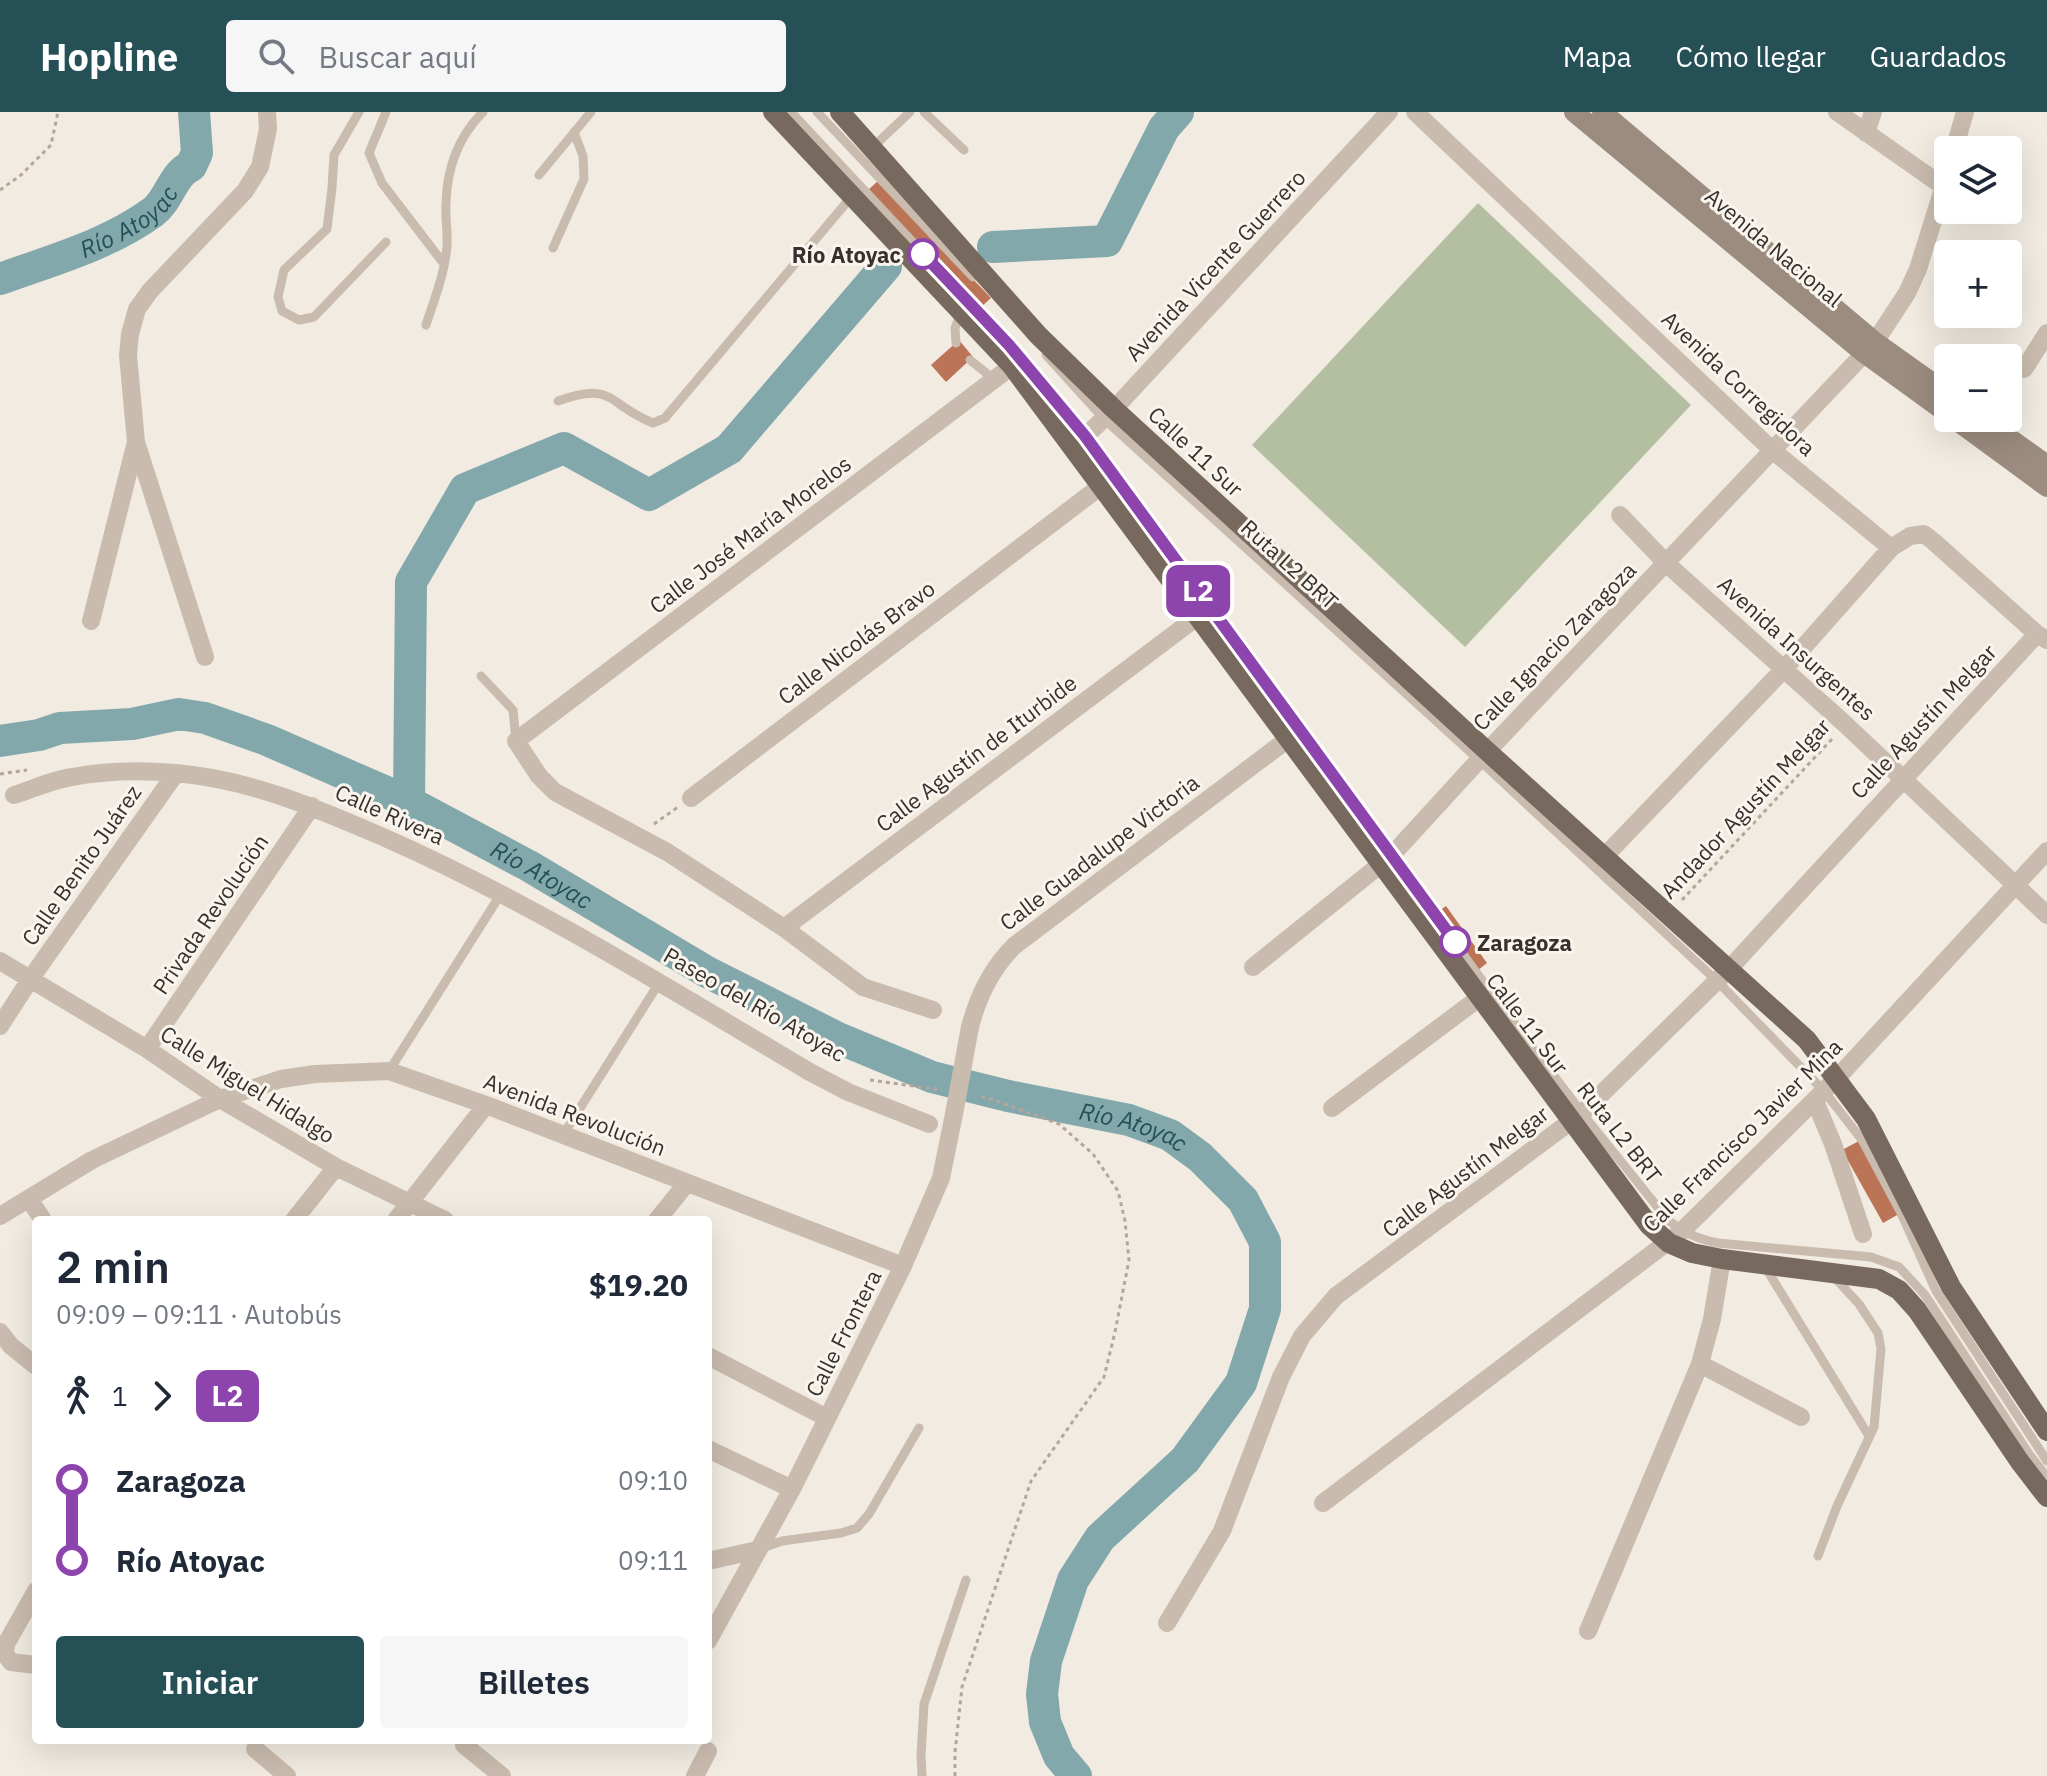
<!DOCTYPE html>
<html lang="es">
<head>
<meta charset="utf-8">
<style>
  :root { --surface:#fff; --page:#f6f6f7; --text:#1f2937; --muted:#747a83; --accent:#255056 }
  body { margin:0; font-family:"IBM Plex Sans",sans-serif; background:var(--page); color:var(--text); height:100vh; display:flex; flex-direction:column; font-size:30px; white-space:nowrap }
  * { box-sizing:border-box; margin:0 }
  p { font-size:26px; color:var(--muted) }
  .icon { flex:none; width:44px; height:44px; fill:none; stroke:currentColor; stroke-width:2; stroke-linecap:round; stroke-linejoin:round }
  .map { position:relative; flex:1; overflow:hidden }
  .sheet { position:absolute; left:32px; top:1104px; width:680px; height:528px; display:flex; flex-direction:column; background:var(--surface); border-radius:8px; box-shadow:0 8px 32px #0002 }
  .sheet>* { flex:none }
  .badge { padding:0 16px; border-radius:12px; font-size:28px; line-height:52px }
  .controls { position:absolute; left:1934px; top:24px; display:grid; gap:16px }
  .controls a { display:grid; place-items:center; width:88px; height:88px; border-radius:8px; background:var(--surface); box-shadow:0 8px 32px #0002; font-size:40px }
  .map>.badge { position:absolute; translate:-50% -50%; box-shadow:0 0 0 4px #fff }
  .legs { display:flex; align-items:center; gap:12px; height:88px; padding:0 24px; font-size:26px }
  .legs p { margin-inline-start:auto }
  .overview { display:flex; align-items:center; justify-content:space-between; height:136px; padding:0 24px }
  h1 { font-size:44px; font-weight:600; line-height:60px }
  .cta { display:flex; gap:16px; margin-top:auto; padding:16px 24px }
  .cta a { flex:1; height:92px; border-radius:8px; background:var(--accent); color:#fff; font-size:32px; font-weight:600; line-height:92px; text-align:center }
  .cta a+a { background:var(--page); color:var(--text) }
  ul { padding:0 24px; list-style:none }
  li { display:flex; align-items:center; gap:28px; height:80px; font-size:30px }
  li i { display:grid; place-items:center; width:12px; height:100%; margin:0 10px; background:currentColor }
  li i::after { content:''; width:20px; height:20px; margin:-10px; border:6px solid; border-radius:50%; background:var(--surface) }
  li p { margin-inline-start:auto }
  li:first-child i { background:linear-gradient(#0000 50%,currentColor 0) }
  li:last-child i { background:linear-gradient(currentColor 50%,#0000 0) }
  header { display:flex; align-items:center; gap:48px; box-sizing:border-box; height:112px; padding:0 40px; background:var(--accent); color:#fff }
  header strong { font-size:38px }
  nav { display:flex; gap:44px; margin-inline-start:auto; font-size:28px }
  .search { width:560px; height:72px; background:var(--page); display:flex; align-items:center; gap:20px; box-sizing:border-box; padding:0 28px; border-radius:8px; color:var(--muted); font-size:30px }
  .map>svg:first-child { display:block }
</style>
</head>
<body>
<header>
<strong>Hopline</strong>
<div class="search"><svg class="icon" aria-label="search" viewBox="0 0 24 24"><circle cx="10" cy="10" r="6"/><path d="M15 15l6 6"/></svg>Buscar aquí</div>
<nav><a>Mapa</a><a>Cómo llegar</a><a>Guardados</a></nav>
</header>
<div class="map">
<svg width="2047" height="1664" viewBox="0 0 2047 1664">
  <rect width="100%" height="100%" fill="#f1ebe1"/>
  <path fill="#b4bfa2" d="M1478 91 1691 293 1465 535 1252 333Z"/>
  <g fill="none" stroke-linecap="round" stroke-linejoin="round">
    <g stroke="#83a8ac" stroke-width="32">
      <path d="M993 135 1107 129 1164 16 1178 0"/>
      <path id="s1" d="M0 167C52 148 108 133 153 100 170 87 172 63 191 54L197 41 194 0"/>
      <path id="s2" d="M0 629 39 623 60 616 132 612 179 602 205 606 267 628 409 690 529 754 707 860 838 926 932 965 1008 984 1129 1008 1170 1023 1200 1045 1243 1088 1265 1130V1197L1241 1271 1185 1348 1100 1426 1073 1468 1046 1549 1042 1582 1045 1610 1059 1644 1076 1664"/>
      <path d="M409 690 411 470 465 377 564 336 649 383 729 337 886 154"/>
    </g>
  </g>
  <path fill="#bb7556" d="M879 68 991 186 978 198 867 79Z
    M959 228 973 245 946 270 931 253Z
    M1446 794 1487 851 1477 859 1436 801Z
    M1859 1029 1899 1102 1883 1111 1842 1038Z"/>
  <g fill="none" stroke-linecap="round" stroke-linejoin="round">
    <path stroke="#b5a698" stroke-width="3" stroke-dasharray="4 4" stroke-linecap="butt" d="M0 78 21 63 51 33 58 0
      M0 662 27 658
      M654 712 678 695
      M1682 788 1832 627
      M870 968 942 978
      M955 1664V1640L962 1575 1031 1369 1104 1265 1115 1220 1129 1148 1125 1109 1118 1079 1093 1042 1059 1012 991 987 977 984"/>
    <path stroke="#c9bcae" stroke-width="9" d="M359 0 334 43 332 76 327 117 284 158 278 185 282 199 299 208 314 205 386 130
      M386 0 369 41 382 71 444 152
      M791 0 1009 233 1085 324 1489 878 1582 1001 1668 1108C1684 1121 1698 1127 1718 1131L1871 1145 1899 1155 1925 1183 2029 1342 2047 1365
      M817 0 973 165
      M924 0 964 38
      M873 35 910 0
      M539 63 591 0
      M553 136 584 67 583 44 574 20
      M426 213C434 188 445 161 447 134 448 120 445 105 446 91 447 56 459 24 483 0
      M956 231 955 216 961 200
      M1046 243 1104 307 1479 648 1717 869 1824 979 1862 1028 1901 1101 1936 1179 2047 1349
      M970 248 995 268
      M558 289C615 269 606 292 653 311L665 306 852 84
      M481 564 513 598 516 629
      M389 959 502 780
      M563 1023 659 871
      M1764 1153 1869 1324
      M760 1437 782 1429 841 1421 857 1416 869 1402 919 1316
      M1818 1444 1837 1394 1874 1315 1881 1237 1878 1221 1859 1192 1834 1165
      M922 1664 921 1643 924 1592 966 1468"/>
    <path stroke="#c9bcae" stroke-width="18" d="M1415 0 1772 338 1891 436
      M1837 0 1944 75
      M1866 21 1873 0
      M1954 38 1965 0
      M2024 257 2047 221
      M136 330 205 545
      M1073 336 1114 297 1389 0
      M1620 403 1667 452 1845 612 2047 803
      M91 509 136 330 128 243 130 222 137 197 150 179 245 79 260 55 268 17 267 0
      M14 683C33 677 52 668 72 665 105 659 141 658 175 661 249 667 316 696 383 725 531 790 668 876 808 959L848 980 929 1012
      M691 686 1101 374
      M1604 745 1784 557 1891 436 1910 424 1924 422 1933 429 2037 522 2047 528
      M784 816 1197 505
      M0 849 147 937 220 987 336 1055 445 1108
      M1253 855 1391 744 1479 648 1875 230 1907 181 1918 157 1948 61
      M933 898 863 875 784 816 667 740 555 680 539 664 516 629 1012 254
      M0 914 31 866 176 661
      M970 915C978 884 991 857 1014 834L1288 627
      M147 937 312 694
      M1815 989 1833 1032 1863 1122
      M1332 996 1479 886
      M29 1087 43 1108
      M0 1104 92 1048 220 987 281 967 315 962 389 959 486 993 903 1154
      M294 1108 336 1055
      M396 1108 486 993
      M657 1108 687 1071
      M0 1220 11 1234 36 1254
      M708 1244 827 1306
      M1700 1252 1801 1305
      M708 1337 792 1377
      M1323 1391 1682 1119 1837 966 2047 739
      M708 1449 757 1438
      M36 1479 6 1532 5 1542 11 1550 36 1553
      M1167 1511 1222 1419 1281 1265 1302 1224 1336 1184 1582 1001 1729 857 2037 522
      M1588 1519 1700 1252 1712 1207 1722 1147
      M708 1529 792 1377 903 1154 941 1066 954 1002
      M464 1633 502 1664
      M255 1637 287 1664
      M695 1664 708 1639"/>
    <path stroke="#9c8c7f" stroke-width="20" d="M1574 0 1864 241 1948 302
      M1602 0 1875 230 1948 282
      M1953 306 2047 375
      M1981 306 2047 353"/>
    <path stroke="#78695e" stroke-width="20" d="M773 0 1012 254 1649 1113 1669 1131 1692 1141 1722 1147 1879 1167 1899 1178 1917 1198 2020 1350 2047 1385
      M840 0 1038 223 1114 297 1487 639 1807 928 1866 1007 1951 1175 2047 1319"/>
    <path stroke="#c9bcae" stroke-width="18" d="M954 1002 970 915"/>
  </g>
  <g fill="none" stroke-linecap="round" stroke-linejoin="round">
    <g stroke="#fff" stroke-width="18">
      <path id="line-1" d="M923 142 1009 233 1085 324 1455 830"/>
    </g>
    <use href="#line-1" stroke="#8e44ad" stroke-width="12"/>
  </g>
  <g fill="#fff" stroke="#8e44ad" stroke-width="4">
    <circle cx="923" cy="142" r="14"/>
    <circle cx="1455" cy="830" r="14"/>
  </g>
  <g text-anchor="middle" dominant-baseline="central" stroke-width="6" stroke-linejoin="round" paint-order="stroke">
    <g font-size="22" fill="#38302c" stroke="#f9f5ee">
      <text transform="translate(1774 135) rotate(40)">Avenida Nacional</text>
      <text transform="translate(1215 153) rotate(-47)">Avenida Vicente Guerrero</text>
      <text transform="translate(1739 271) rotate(43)">Avenida Corregidora</text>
      <text transform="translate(1196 339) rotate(43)">Calle 11 Sur</text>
      <text transform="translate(750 422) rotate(-37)">Calle José María Morelos</text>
      <text transform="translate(1290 452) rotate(42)">Ruta L2 BRT</text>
      <text transform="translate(856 530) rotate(-37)">Calle Nicolás Bravo</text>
      <text transform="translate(1554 534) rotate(-46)">Calle Ignacio Zaragoza</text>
      <text transform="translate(1797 536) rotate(42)">Avenida Insurgentes</text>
      <text transform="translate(1923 609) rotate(-47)">Calle Agustín Melgar</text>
      <text transform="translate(976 641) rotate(-37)">Calle Agustín de Iturbide</text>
      <text transform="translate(1745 696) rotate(-47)">Andador Agustín Melgar</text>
      <text transform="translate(390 702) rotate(24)">Calle Rivera</text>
      <text transform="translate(1099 740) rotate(-37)">Calle Guadalupe Victoria</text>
      <text transform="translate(81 753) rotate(-55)">Calle Benito Juárez</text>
      <text transform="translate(210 802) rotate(-56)">Privada Revolución</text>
      <text transform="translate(755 892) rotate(30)">Paseo del Río Atoyac</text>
      <text transform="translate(1528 911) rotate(53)">Calle 11 Sur</text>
      <text transform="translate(248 972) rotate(32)">Calle Miguel Hidalgo</text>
      <text transform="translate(575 1002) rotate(21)">Avenida Revolución</text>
      <text transform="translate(1620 1020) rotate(52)">Ruta L2 BRT</text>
      <text transform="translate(1742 1023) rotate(-44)">Calle Francisco Javier Mina</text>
      <text transform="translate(1465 1059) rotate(-37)">Calle Agustín Melgar</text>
      <text transform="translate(843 1221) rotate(-63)">Calle Frontera</text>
    </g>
    <g font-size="22" font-weight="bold" fill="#38302c" stroke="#f9f5ee" text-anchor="end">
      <text x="901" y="142">Río Atoyac</text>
      <text x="1477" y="830" text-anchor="start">Zaragoza</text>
    </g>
    <g font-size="24" font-style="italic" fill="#255056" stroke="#f9f5ee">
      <text stroke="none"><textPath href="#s1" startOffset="142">Río Atoyac</textPath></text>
      <text stroke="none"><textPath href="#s2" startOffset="580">Río Atoyac</textPath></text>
      <text stroke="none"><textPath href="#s2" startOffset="1228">Río Atoyac</textPath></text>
    </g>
  </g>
</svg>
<div class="controls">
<a><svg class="icon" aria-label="layers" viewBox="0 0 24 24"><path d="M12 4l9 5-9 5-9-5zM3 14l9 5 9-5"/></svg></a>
<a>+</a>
<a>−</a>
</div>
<b class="badge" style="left:1198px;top:479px;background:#8e44ad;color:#fff">L2</b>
<section class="sheet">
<div class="overview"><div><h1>2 min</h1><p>09:09 – 09:11 · Autobús</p></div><b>$19.20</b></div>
<div class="legs"><svg class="icon" aria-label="walk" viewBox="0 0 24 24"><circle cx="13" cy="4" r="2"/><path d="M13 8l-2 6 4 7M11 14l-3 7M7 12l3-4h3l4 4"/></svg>1<svg class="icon" aria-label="forward" viewBox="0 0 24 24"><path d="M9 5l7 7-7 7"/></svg><b class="badge" style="background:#8e44ad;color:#fff">L2</b></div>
<ul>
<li><i style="color:#8e44ad"></i><b>Zaragoza</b><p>09:10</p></li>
<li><i style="color:#8e44ad"></i><b>Río Atoyac</b><p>09:11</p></li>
</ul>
<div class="cta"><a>Iniciar</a><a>Billetes</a></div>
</section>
</div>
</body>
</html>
